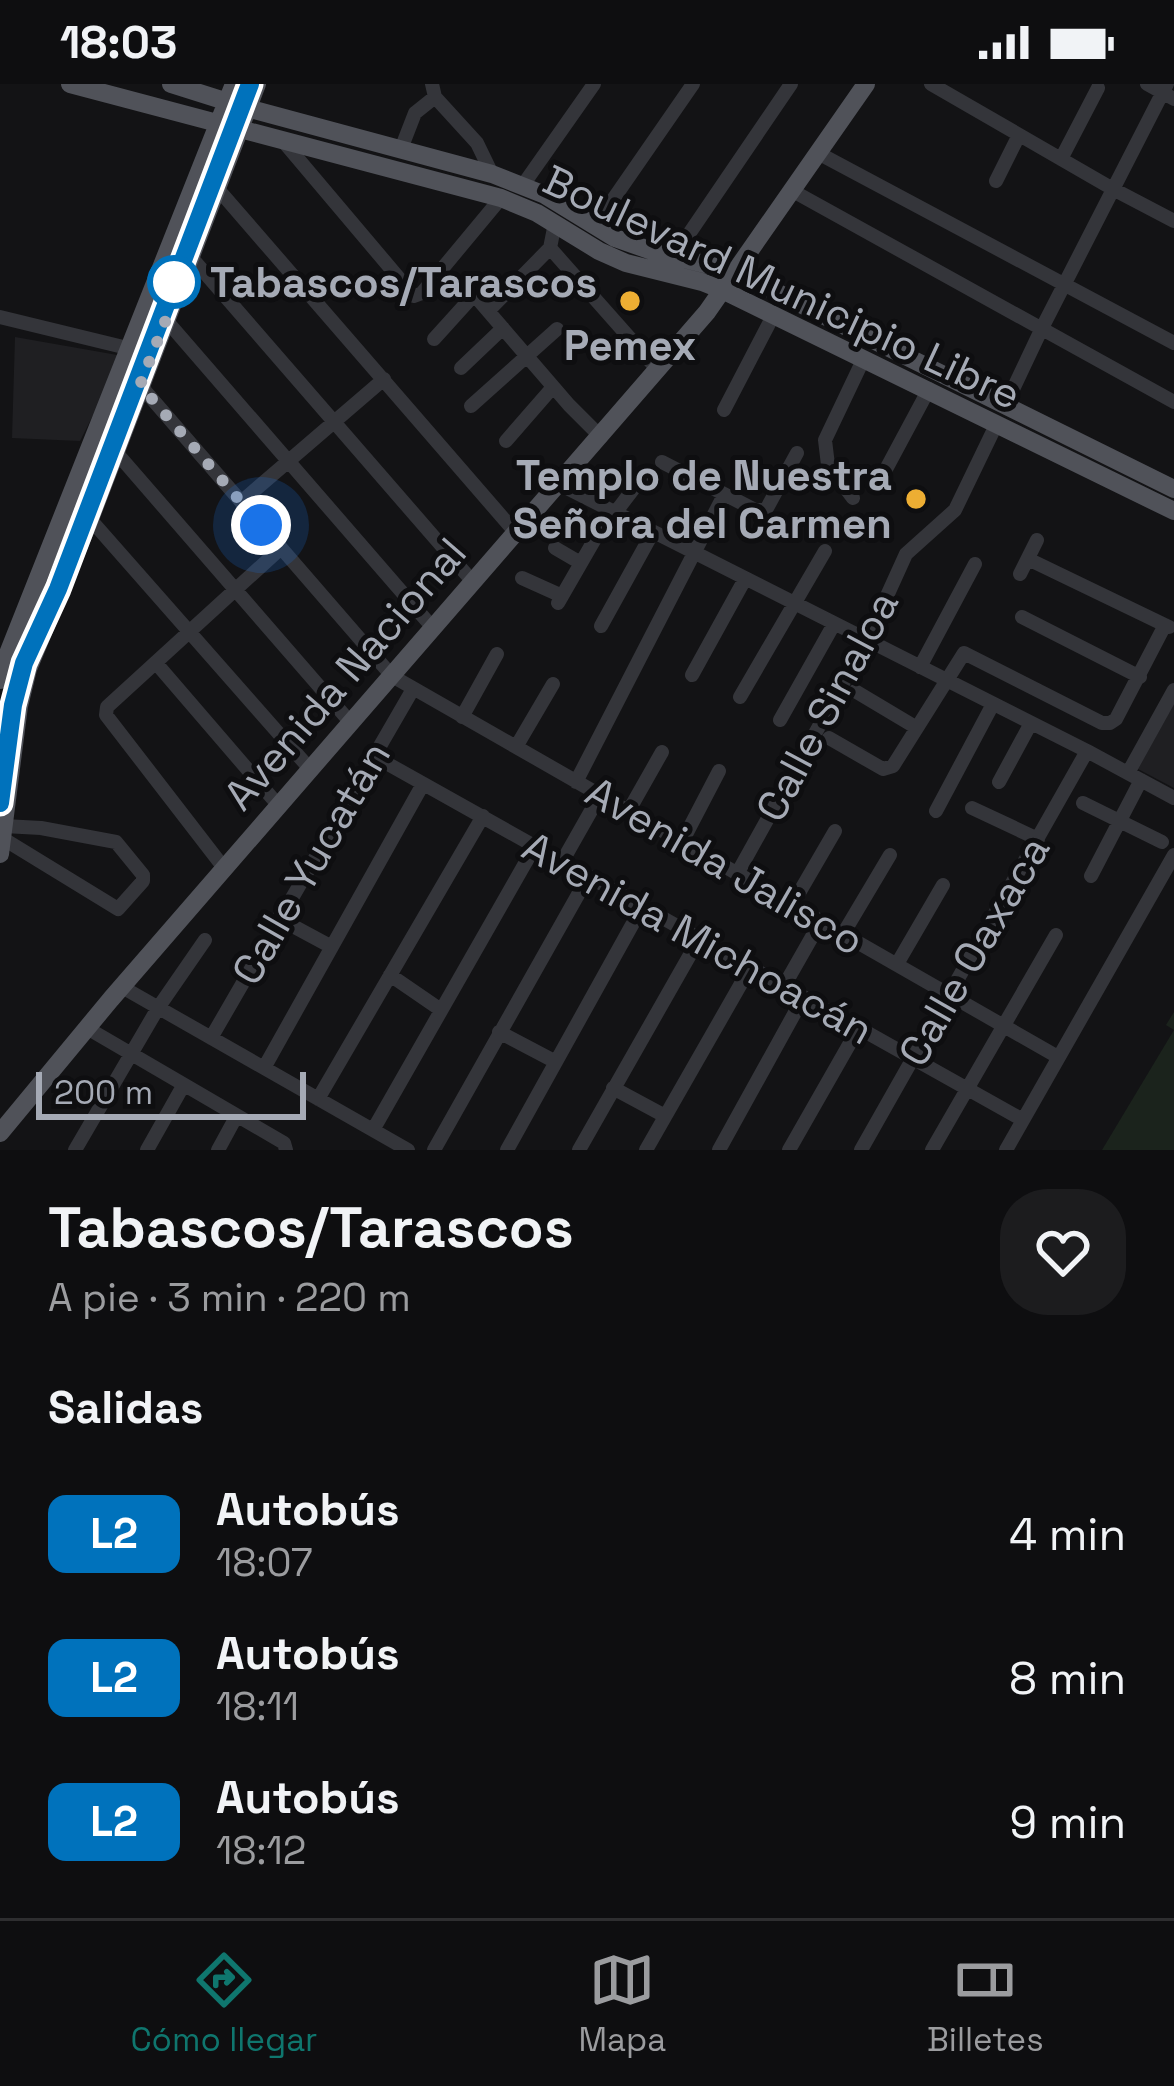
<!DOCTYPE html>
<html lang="es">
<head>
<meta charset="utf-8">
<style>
  :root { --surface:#0e0e10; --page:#1c1c1e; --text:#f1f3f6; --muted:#9b9c9f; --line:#2e2e30; --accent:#0f766e }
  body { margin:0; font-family:"Space Grotesk",sans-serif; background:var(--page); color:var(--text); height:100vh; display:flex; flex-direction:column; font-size:45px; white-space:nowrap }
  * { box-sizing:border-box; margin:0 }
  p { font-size:39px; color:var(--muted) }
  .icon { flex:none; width:66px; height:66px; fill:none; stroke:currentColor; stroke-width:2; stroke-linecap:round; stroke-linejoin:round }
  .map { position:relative; height:1066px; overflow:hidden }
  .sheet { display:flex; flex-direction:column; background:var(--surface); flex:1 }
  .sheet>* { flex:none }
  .badge { padding:0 24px; border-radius:18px; font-size:42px; line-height:78px }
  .scale { position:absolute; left:36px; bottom:30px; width:270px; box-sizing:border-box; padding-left:12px; border:6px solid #a5aab5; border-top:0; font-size:33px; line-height:42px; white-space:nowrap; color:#a5aab5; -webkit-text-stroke:9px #0e0e10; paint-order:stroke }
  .you { position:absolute; width:60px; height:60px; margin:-30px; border:9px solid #fff; border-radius:50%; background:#1a73e8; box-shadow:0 0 0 18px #1a73e833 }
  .map>.badge { position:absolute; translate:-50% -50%; box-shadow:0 0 0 6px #fff }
  h2 { padding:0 48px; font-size:45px; line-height:108px }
  .round { display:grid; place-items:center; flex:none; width:126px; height:126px; border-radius:48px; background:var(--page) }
  .headline { display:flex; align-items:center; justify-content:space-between; height:204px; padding:0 48px }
  h1 { font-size:57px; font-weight:700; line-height:90px }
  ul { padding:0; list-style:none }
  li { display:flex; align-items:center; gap:36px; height:144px; padding:0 48px }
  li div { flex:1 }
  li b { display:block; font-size:45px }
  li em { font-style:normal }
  li .badge { min-width:132px; font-weight:700; text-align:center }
  .status { display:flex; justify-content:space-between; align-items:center; height:84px; padding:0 60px; background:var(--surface); direction:ltr }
  .status svg { height:33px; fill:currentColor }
  .menu { display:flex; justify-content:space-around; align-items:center; height:168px; border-top:3px solid var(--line); background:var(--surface); font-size:33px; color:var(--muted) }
  .menu a { display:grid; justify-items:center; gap:6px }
  .menu .on { color:var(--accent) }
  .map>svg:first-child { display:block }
</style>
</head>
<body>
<div class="status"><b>18:03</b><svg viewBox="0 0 49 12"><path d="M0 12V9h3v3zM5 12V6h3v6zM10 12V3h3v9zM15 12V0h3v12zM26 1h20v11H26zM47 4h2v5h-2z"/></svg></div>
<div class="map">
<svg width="1174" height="1066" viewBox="0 0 1174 1066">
  <rect width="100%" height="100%" fill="#131315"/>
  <path fill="#1f1f22" d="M15 253 123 272 80 357 12 354Z
    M1174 620V704L1138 685Z"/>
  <path fill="#1b231c" d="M1174 928V1066H1102L1174 946 1166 941Z"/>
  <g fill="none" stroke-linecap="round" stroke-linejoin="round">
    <path stroke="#34353a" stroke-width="14" d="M432 0 435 13 477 59 492 90
      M931 0 1113 105 1174 137
      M1147 0 1174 15
      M283 57 414 212 422 209 501 114
      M401 65 415 29 435 13
      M818 69 1174 259
      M1061 75 1098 4
      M996 97 1019 51
      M523 101 594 0
      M217 104 516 449
      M791 106 1174 318
      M594 143 693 0
      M550 164 658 286
      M674 172 791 0
      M191 173 473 498
      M489 226 550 164 555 139
      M0 233 152 270
      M166 236 433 544
      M434 255 472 213H476L569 321 601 353
      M461 284 503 244
      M140 301 392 592 1058 973
      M1006 320 1041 246 1167 0
      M471 322 557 245
      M724 326 774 230
      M506 357 553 303
      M115 367 351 639
      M662 378 757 427 767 424 797 369
      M559 400 1087 667 1174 714
      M877 402 929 305
      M853 414 828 381 825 356 864 274
      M241 418 384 295
      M615 429 644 391
      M90 435 310 685
      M555 464 579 478
      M1028 475 1169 543
      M1020 490 1037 456
      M522 494 562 512
      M558 519 611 427
      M1022 533 1140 593
      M601 542 653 448
      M156 579 279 722
      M920 583 975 480
      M692 591 745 495
      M855 607 917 644
      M740 613 825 467
      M462 633 497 570
      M780 636 834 540
      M829 654 883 685 893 682 964 569 1102 639H1110L1116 635 1165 541
      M516 663 553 600
      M372 671 1023 1036
      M1128 689 1174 606
      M576 698 724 411
      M999 698 1031 639
      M1083 719 1162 758
      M972 724 1038 755
      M936 727 993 620
      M628 728 662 668
      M2 754 118 825 143 797V791L116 758 41 744 4 742
      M682 758 719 687
      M562 778 600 711
      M224 784 106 631 107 623 281 464
      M737 790 867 556 906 470 955 426 997 339
      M1091 792 1141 696
      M792 821 835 747
      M278 834 330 862
      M843 850 890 771
      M897 880 943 801
      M390 891 441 926
      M784 902 821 837
      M122 903 408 1066
      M87 944 284 1059 286 1066
      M499 948 556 978
      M211 954 413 605
      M264 984 423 700
      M613 1004 665 1032
      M318 1015 483 732
      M373 1046 535 762
      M75 1066 158 924 205 856
      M147 1066 183 1002
      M218 1066 236 1033
      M434 1066 588 793
      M507 1066 642 823
      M579 1066 699 855
      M646 1066 750 884
      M719 1066 803 914
      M789 1066 858 945
      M861 1066 1087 667
      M932 1066 1056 851
      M1006 1066 1174 771"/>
    <path stroke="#505259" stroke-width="18" d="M70 0 501 114 537 129 599 167 626 179 702 198 722 206 1174 427
      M171 0 247 24 492 90 545 111 615 154 652 167 725 185 748 194 1174 405
      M0 596 5 577 234 0
      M0 770 19 622 28 585 90 435 257 0
      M0 1049 111 915 707 228 866 0"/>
  </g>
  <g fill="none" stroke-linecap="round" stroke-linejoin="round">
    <g stroke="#fff" stroke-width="27">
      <path id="line" d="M0 719 13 621 24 579 58 505 250 0"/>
    </g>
    <use href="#line" stroke="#0072bc" stroke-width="18"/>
    <path stroke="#a5aab5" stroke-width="12" stroke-dasharray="0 21.6" d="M174 198 178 205 140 301 261 441"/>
  </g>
  <circle fill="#fff" stroke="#0072bc" stroke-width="6" cx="174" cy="198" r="24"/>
  <g fill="#edae33" stroke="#0e0e10" stroke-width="4.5">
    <circle cx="630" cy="217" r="12"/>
    <circle cx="916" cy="415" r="12"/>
  </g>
  <g text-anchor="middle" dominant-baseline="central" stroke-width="10" stroke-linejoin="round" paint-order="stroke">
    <g font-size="42" font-weight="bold" fill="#a5aab5" stroke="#0e0e10" text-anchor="start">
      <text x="210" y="198">Tabascos/Tarascos</text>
    </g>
    <g font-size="42" fill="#a5aab5" stroke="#0e0e10">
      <text transform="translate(782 203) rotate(25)">Boulevard Municipio Libre</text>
      <text transform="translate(345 590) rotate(-49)">Avenida Nacional</text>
      <text transform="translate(827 622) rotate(-62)">Calle Sinaloa</text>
      <text transform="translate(311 779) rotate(-60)">Calle Yucatán</text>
      <text transform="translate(725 782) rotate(30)">Avenida Jalisco</text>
      <text transform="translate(698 854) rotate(29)">Avenida Michoacán</text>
      <text transform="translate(974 867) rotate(-60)">Calle Oaxaca</text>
    </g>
    <g font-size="42" font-weight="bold" fill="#a5aab5" stroke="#0e0e10">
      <text x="630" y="261">Pemex</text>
      <text x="892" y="391" text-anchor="end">Templo de Nuestra<tspan x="892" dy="48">Señora del Carmen</tspan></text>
    </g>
  </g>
</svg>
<div class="scale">200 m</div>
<div class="you" style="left:261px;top:441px"></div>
</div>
<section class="sheet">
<div class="headline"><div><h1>Tabascos/Tarascos</h1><p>A pie · 3 min · 220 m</p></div><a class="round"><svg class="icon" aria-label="heart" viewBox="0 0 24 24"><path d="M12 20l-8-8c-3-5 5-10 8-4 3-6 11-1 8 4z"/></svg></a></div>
<h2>Salidas</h2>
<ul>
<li><span class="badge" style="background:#0072bc;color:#fff">L2</span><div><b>Autobús</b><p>18:07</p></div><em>4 min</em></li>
<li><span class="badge" style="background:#0072bc;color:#fff">L2</span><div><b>Autobús</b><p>18:11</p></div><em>8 min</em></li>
<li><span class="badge" style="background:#0072bc;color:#fff">L2</span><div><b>Autobús</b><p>18:12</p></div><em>9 min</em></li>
</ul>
</section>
<nav class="menu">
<a class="on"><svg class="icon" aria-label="directions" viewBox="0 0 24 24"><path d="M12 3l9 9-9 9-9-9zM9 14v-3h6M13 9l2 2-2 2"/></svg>Cómo llegar</a>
<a><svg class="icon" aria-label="map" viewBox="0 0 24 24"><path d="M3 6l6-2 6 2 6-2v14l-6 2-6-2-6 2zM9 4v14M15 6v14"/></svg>Mapa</a>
<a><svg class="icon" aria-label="tickets" viewBox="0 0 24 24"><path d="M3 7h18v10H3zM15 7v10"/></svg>Billetes</a>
</nav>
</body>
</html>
